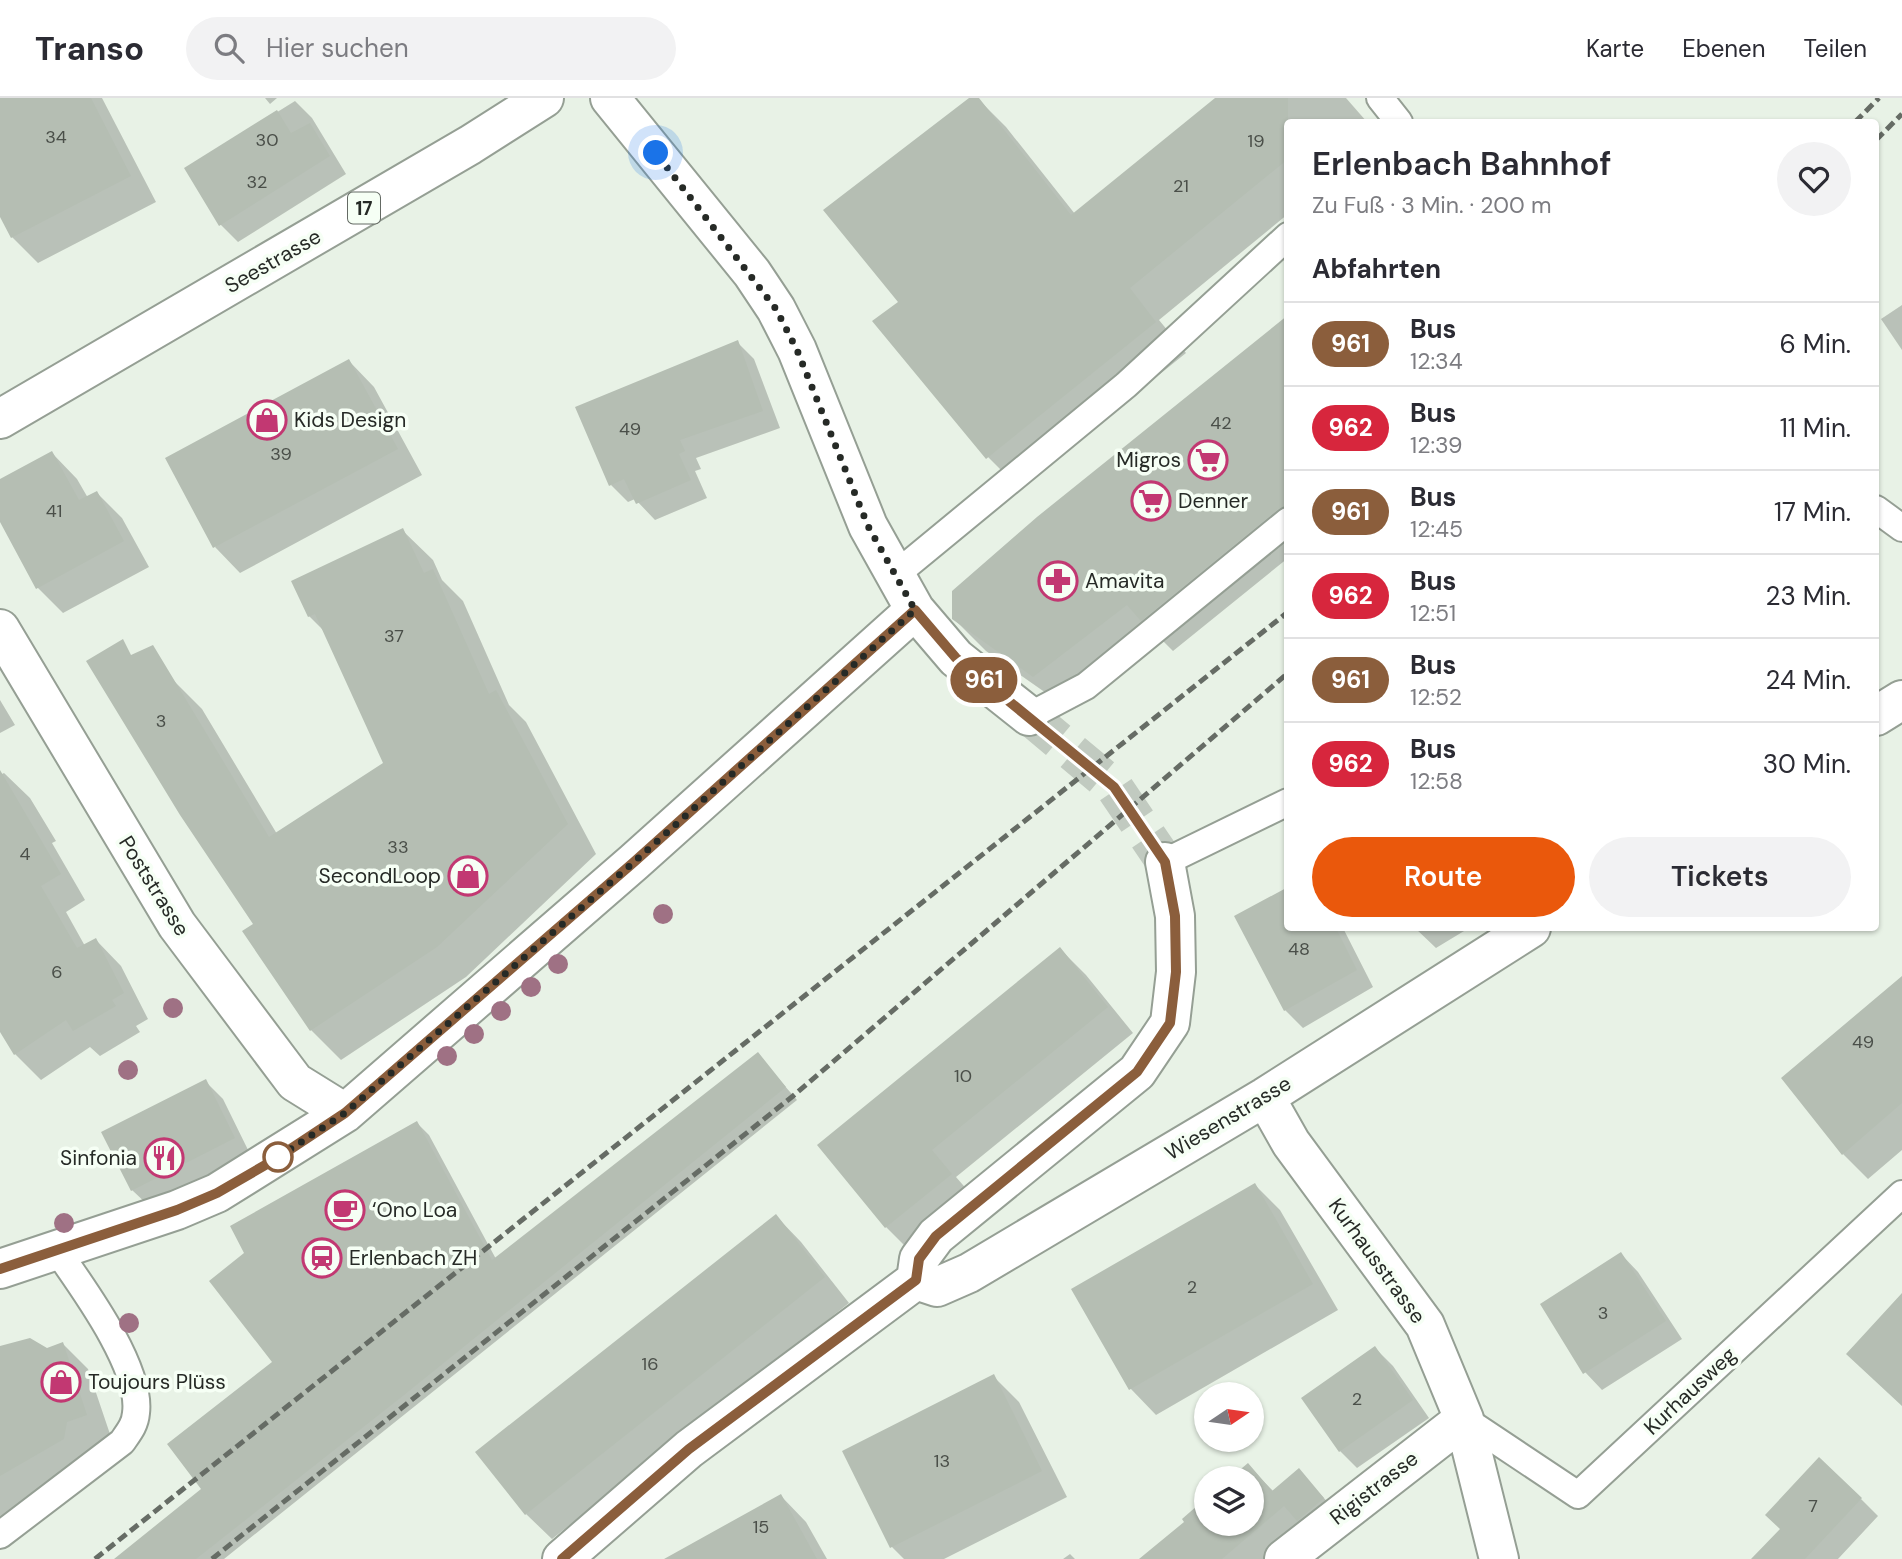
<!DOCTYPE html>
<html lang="de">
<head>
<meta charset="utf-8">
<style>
  :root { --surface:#fff; --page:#f2f2f3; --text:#2b2b33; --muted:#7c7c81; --line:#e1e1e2; --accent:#ea580c }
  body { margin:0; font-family:"DM Sans",sans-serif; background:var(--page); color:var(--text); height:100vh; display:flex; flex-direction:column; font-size:26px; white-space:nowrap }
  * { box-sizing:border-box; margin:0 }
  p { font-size:23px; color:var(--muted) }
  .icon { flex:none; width:38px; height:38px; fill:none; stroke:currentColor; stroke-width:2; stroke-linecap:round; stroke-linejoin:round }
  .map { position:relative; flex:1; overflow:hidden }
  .side { position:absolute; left:1284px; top:21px; width:595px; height:812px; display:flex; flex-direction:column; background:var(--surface); border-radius:7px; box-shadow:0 2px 5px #0004 }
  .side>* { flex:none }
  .badge { padding:0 14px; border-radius:23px; font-size:24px; line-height:46px }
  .needle { width:46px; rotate:77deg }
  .buttons { position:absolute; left:1194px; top:1284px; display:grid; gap:14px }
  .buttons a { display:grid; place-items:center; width:70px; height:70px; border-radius:50%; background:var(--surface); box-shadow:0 2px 5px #0004; font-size:35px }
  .you { position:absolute; width:35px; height:35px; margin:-18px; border:5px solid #fff; border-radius:50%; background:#1a73e8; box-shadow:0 0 0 10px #1a73e833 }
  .map>.badge { position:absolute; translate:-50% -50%; box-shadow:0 0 0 4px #fff }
  h2 { padding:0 28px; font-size:26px; line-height:63px }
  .round { display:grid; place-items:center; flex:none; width:74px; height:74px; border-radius:37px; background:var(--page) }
  .head { display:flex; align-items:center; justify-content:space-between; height:119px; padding:0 28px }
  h1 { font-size:33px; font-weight:600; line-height:52px }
  .action { display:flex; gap:14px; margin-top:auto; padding:14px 28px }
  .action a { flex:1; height:80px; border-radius:42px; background:var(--accent); color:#fff; font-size:28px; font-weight:600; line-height:80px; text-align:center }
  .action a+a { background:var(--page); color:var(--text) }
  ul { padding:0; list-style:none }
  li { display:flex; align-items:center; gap:21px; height:84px; padding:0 28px; border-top:2px solid var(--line) }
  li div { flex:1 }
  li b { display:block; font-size:26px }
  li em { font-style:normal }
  li .badge { min-width:77px; font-weight:700; text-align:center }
  header { display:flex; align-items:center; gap:42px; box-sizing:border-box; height:98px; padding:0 35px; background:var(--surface); border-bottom:2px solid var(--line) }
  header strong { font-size:33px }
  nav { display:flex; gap:38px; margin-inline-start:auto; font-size:24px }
  .search { width:490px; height:63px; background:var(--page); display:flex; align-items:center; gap:18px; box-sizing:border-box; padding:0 24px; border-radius:38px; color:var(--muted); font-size:26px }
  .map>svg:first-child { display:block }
</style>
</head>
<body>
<header>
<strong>Transo</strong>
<div class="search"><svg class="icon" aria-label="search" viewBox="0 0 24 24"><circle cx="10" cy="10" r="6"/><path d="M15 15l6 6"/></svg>Hier suchen</div>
<nav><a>Karte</a><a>Ebenen</a><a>Teilen</a></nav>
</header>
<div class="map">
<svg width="1902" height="1461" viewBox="0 0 1902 1461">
  <rect width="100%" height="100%" fill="#e8f2e6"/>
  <path fill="#0003" d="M0 0H102L156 104 38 165 12 139 0 116Z
    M265 0H277L270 6Z
    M972 0H977L1006 29 1075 116 1217 0H1346L1367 24H1288V116L1159 222 1186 255 1019 390 988 359 900 204Z
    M295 3 312 20 346 76 238 144 220 126 186 71Z
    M1902 207V252L1881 221Z
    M1288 218V460L1173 553 1159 539 1066 609 986 553 954 521Z
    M737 244 754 261 780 330 696 360 701 371 695 373 707 400 655 422 635 401 628 404 611 387Z
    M349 263 374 289 422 377 240 475 215 449Z
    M52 355 77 381 88 400 97 395 122 420 149 469 63 515 38 490 0 420V383Z
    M403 433 433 462 442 482 463 503 509 607 526 624 596 756 466 879 341 962 311 932 256 827 172 581 202 611 277 736 385 666 325 534 309 518 293 484Z
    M0 602 15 627 0 635Z
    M4 675 30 700 56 743 52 745 85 802 66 814 85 848 96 842 121 868 148 921 136 928 140 934 100 958 90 949 41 982 15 956 0 931V677Z
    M1288 791V830H1343L1373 889 1303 930 1285 912 1236 819Z
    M1415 830H1469L1436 850Z
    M1060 851 1086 877 1133 935 956 1079 976 1102 912 1155 886 1129 819 1047Z
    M1902 908V1052L1868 1081 1843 1056Z
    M757 956 797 1002 224 1461H117L203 1391 274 1264 417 1025 429 1037 496 1161Z
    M206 984 223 1001 251 1058 150 1109 132 1092Z
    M1255 1087 1280 1112 1338 1212 1156 1317 1131 1291 1073 1192Z
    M776 1118 801 1144 849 1205 552 1441 526 1416Z
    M1621 1156 1638 1174 1682 1241 1602 1292 1585 1274Z
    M63 1246 88 1271 112 1342 93 1349 89 1367 10 1411 17 1439 0 1449V1250L47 1252Z
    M1375 1250 1393 1268 1429 1320 1357 1370 1340 1353Z
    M993 1278 1019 1304 1067 1399 944 1461H904L892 1449 844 1354Z
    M1248 1367 1274 1394 1299 1373 1345 1423 1269 1461H1142L1206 1426H1251V1381Z
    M781 1398 806 1424 827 1461H668Z
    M1861 1401 1878 1418 1838 1461H1773L1781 1432Z
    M1070 1456 1075 1461H1063Z"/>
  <path fill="#b5beb3" d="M0 0H91L131 78 11 140 0 119Z
    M969 0H979L1071 117 1215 0H1288V61L1130 190 1156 224 986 361 872 223 898 204 823 112Z
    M277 12 291 35 310 25 330 58 219 128 184 70Z
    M1288 217V407L1278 411 1141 523 1127 507 1033 579 952 521V493L1037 419Z
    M738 242 763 313 680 342 685 353 679 356 691 382 636 406 624 381 609 388 575 309Z
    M349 261 398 351 213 450 165 360Z
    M52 353 79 402 97 393 124 443 36 491 0 424V381Z
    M403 430 424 475 433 471 489 596 496 592 568 726 437 849 310 933 242 833 253 826 180 717 86 563 123 541 131 557 153 547 269 739 383 665 315 516 308 519 291 483Z
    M0 672 61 776 41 788 77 850 96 840 124 895 112 902 116 908 73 933 66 922 14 957 0 934Z
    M1288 789V830H1336L1357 872 1284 913 1234 818Z
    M1060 849 1108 909 932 1052 952 1076 885 1130 817 1047Z
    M1902 878V1005L1842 1057 1781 980Z
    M758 954 786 989 404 1297 196 1461H114L201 1391 167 1346 272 1264 209 1183 244 1155 230 1128 417 1023 492 1162Z
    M206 981 235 1040 131 1093 101 1034Z
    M1255 1085 1313 1186 1129 1292 1071 1191Z
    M776 1116 825 1179 525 1417 475 1354Z
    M1621 1154 1666 1223 1583 1276 1540 1206Z
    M1902 1195V1308L1846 1256Z
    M30 1240 47 1250 63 1244 87 1317 67 1324 64 1341 0 1378V1248Z
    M1375 1248 1413 1302 1339 1354 1301 1300Z
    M994 1276 1042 1373 890 1450 842 1353Z
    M1819 1359 1862 1400 1805 1461H1751L1780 1431 1765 1417Z
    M1248 1365 1272 1393 1299 1370 1324 1400 1297 1423 1284 1408 1222 1461H1139L1184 1424 1182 1421 1206 1400V1426H1251V1381H1229Z
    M781 1396 817 1461H664Z"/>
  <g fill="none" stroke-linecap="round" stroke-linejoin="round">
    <path stroke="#c1cac0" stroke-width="38" stroke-dasharray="38 19" stroke-linecap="butt" d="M1029 618 1114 689 1165 764"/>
    <g stroke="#959f94" stroke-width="30">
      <path id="service" d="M1380 0 1399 24
        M1876 411 1902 430
        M894 478 1126 287 1288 138
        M1029 618 1086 588 1288 423
        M1165 764 1288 704
        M1464 1321 1578 1397 1902 1096
        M0 1437 122 1344C129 1334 135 1327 136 1315 142 1270 83 1190 58 1154"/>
    </g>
    <g stroke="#959f94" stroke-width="42">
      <path id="minor" d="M610 0 752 175 776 211 797 252 868 428 915 512 956 560 1029 618
        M0 531 177 827 295 984 345 1015
        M1876 618 1902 602
        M1265 999 1291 1045 1425 1227 1464 1321 1499 1461
        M0 1171 177 1112 217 1095 345 1015 634 764 915 512
        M916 1182 937 1189 969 1175 1265 999 1531 830
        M562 1461 689 1351 916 1182 919 1161 936 1138 1137 974 1170 925 1176 874 1175 818 1165 764
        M1284 1461 1464 1321"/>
    </g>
    <g stroke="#959f94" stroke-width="42">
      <path id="primary" d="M0 321 470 47 544 0"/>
    </g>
    <use href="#service" stroke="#fff" stroke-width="26"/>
    <use href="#minor" stroke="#fff" stroke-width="38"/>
    <use href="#primary" stroke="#fff" stroke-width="38"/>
    <path stroke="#666c65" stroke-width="5" stroke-dasharray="10 5" stroke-linecap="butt" d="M1855 24 1879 0
      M1876 42 1902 16
      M95 1461 1288 514
      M212 1461 793 998 1288 575"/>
  </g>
  <g fill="#9f7184">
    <circle cx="663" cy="816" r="10"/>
    <circle cx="558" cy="866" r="10"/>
    <circle cx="531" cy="889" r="10"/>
    <circle cx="173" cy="910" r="10"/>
    <circle cx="501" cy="913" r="10"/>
    <circle cx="474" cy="936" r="10"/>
    <circle cx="447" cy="958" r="10"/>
    <circle cx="128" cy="972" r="10"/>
    <circle cx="64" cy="1125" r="10"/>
    <circle cx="129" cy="1225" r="10"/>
  </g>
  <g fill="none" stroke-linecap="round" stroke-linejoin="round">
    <g stroke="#fff" stroke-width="16">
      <path id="line" d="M0 1171 177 1112 217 1095 274 1062 345 1015 634 764 915 512 956 560 1114 689 1165 764 1175 818 1176 874 1170 925 1137 974 936 1138 919 1161 916 1182 689 1351 562 1461"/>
    </g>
    <use href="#line" stroke="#8b5e3c" stroke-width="10"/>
    <path stroke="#262a26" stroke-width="7" stroke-dasharray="0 12.6" d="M278 1059 274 1062 345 1015 634 764 915 512 868 428 797 252 776 211 656 55"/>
  </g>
  <defs>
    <g id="shop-ring" transform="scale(2.0125)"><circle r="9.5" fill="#f6fff5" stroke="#c23872" stroke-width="1.5"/><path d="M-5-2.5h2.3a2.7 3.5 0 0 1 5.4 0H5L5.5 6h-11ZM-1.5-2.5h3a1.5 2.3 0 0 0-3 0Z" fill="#c23872"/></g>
    <g id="supermarket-ring" transform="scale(2.0125)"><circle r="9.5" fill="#f6fff5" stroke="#c23872" stroke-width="1.5"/><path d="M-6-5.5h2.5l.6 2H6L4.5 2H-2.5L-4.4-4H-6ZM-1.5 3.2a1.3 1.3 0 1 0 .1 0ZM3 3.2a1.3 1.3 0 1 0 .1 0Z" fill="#c23872"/></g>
    <g id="pharmacy-ring" transform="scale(2.0125)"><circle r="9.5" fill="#f6fff5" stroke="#c23872" stroke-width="1.5"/><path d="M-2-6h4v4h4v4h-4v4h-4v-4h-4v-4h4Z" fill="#c23872"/></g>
    <g id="restaurant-ring" transform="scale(2.0125)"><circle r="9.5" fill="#f6fff5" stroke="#c23872" stroke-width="1.5"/><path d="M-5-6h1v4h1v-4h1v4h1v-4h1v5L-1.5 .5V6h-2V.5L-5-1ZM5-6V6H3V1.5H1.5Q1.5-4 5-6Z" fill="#c23872"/></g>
    <g id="cafe-ring" transform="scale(2.0125)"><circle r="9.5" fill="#f6fff5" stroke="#c23872" stroke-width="1.5"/><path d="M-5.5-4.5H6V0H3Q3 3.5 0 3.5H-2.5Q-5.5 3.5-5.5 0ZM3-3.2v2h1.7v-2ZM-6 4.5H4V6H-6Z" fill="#c23872"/></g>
    <g id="station-ring" transform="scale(2.0125)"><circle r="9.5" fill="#f6fff5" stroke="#c23872" stroke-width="1.5"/><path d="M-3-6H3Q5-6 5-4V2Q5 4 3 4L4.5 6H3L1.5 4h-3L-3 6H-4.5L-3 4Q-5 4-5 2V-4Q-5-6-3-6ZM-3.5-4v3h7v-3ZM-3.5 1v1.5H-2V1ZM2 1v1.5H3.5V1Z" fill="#c23872"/></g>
  </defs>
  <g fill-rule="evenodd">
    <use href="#shop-ring" x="267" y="322"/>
    <use href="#supermarket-ring" x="1208" y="362"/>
    <use href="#supermarket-ring" x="1151" y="403"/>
    <use href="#pharmacy-ring" x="1058" y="483"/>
    <use href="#shop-ring" x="468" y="778"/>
    <use href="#restaurant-ring" x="164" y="1060"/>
    <use href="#cafe-ring" x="345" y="1112"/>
    <use href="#station-ring" x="322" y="1160"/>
    <use href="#shop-ring" x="61" y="1284"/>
  </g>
  <circle fill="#fff" stroke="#8b5e3c" stroke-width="3.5" cx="278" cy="1059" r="14"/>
  <g text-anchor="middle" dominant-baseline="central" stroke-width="7" stroke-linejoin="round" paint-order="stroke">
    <g font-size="18" fill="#4a4f49">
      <text x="56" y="39">34</text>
      <text x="267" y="42">30</text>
      <text x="1256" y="43">19</text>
      <text x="257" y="84">32</text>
      <text x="1181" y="88">21</text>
      <text x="1221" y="325">42</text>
      <text x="630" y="331">49</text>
      <text x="281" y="356">39</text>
      <text x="54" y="413">41</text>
      <text x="394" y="538">37</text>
      <text x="161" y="623">3</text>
      <text x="398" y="749">33</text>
      <text x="25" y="756">4</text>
      <text x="1299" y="851">48</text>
      <text x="57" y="874">6</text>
      <text x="1863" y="944">49</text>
      <text x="963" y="978">10</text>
      <text x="1192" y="1189">2</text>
      <text x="1603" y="1215">3</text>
      <text x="650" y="1266">16</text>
      <text x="1357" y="1301">2</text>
      <text x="942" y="1363">13</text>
      <text x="1813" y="1408">7</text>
      <text x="761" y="1429">15</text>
    </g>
    <rect fill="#f6fff5" stroke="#646a64" stroke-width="2" x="348" y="94.5" width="32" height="31" rx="5"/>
    <g font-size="19" font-weight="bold" fill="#262a26">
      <text x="364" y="110">17</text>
    </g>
    <g font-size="21" fill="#262a26" stroke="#f6fff5">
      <text transform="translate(273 163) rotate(-30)">Seestrasse</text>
      <text transform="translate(154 788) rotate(58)">Poststrasse</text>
      <text transform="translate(1228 1020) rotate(-31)">Wiesenstrasse</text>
      <text transform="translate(1377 1163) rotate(54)">Kurhausstrasse</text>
      <text transform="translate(1690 1293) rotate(-43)">Kurhausweg</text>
      <text transform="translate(1374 1390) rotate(-38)">Rigistrasse</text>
    </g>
    <g font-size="21" fill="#262a26" stroke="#f6fff5" text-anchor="start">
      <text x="294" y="322">Kids Design</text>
      <text x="1181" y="362" text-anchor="end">Migros</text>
      <text x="1178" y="403">Denner</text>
      <text x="1085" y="483">Amavita</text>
      <text x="441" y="778" text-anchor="end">SecondLoop</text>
      <text x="137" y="1060" text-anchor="end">Sinfonia</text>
      <text x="372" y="1112">‘Ono Loa</text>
      <text x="349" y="1160">Erlenbach ZH</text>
      <text x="88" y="1284">Toujours Plüss</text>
    </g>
  </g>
</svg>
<div class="buttons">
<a><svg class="needle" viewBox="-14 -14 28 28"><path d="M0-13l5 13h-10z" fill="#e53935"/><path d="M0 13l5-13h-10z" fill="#7c7c81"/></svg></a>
<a><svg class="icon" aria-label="layers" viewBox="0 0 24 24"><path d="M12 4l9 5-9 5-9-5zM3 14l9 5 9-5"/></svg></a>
</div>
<div class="you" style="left:656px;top:55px"></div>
<b class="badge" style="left:984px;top:582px;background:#8b5e3c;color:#fff">961</b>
<section class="side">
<div class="head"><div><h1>Erlenbach Bahnhof</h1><p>Zu Fuß · 3 Min. · 200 m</p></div><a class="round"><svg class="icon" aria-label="heart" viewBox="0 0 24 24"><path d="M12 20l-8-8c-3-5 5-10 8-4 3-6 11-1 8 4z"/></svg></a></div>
<h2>Abfahrten</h2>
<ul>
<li><span class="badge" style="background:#8b5e3c;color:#fff">961</span><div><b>Bus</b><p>12:34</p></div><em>6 Min.</em></li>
<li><span class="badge" style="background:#d7263d;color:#fff">962</span><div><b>Bus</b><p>12:39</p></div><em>11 Min.</em></li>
<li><span class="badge" style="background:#8b5e3c;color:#fff">961</span><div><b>Bus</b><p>12:45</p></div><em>17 Min.</em></li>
<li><span class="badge" style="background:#d7263d;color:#fff">962</span><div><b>Bus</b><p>12:51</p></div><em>23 Min.</em></li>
<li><span class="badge" style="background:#8b5e3c;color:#fff">961</span><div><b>Bus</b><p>12:52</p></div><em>24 Min.</em></li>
<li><span class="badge" style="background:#d7263d;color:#fff">962</span><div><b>Bus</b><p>12:58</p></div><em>30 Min.</em></li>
</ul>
<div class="action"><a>Route</a><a>Tickets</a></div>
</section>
</div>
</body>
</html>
